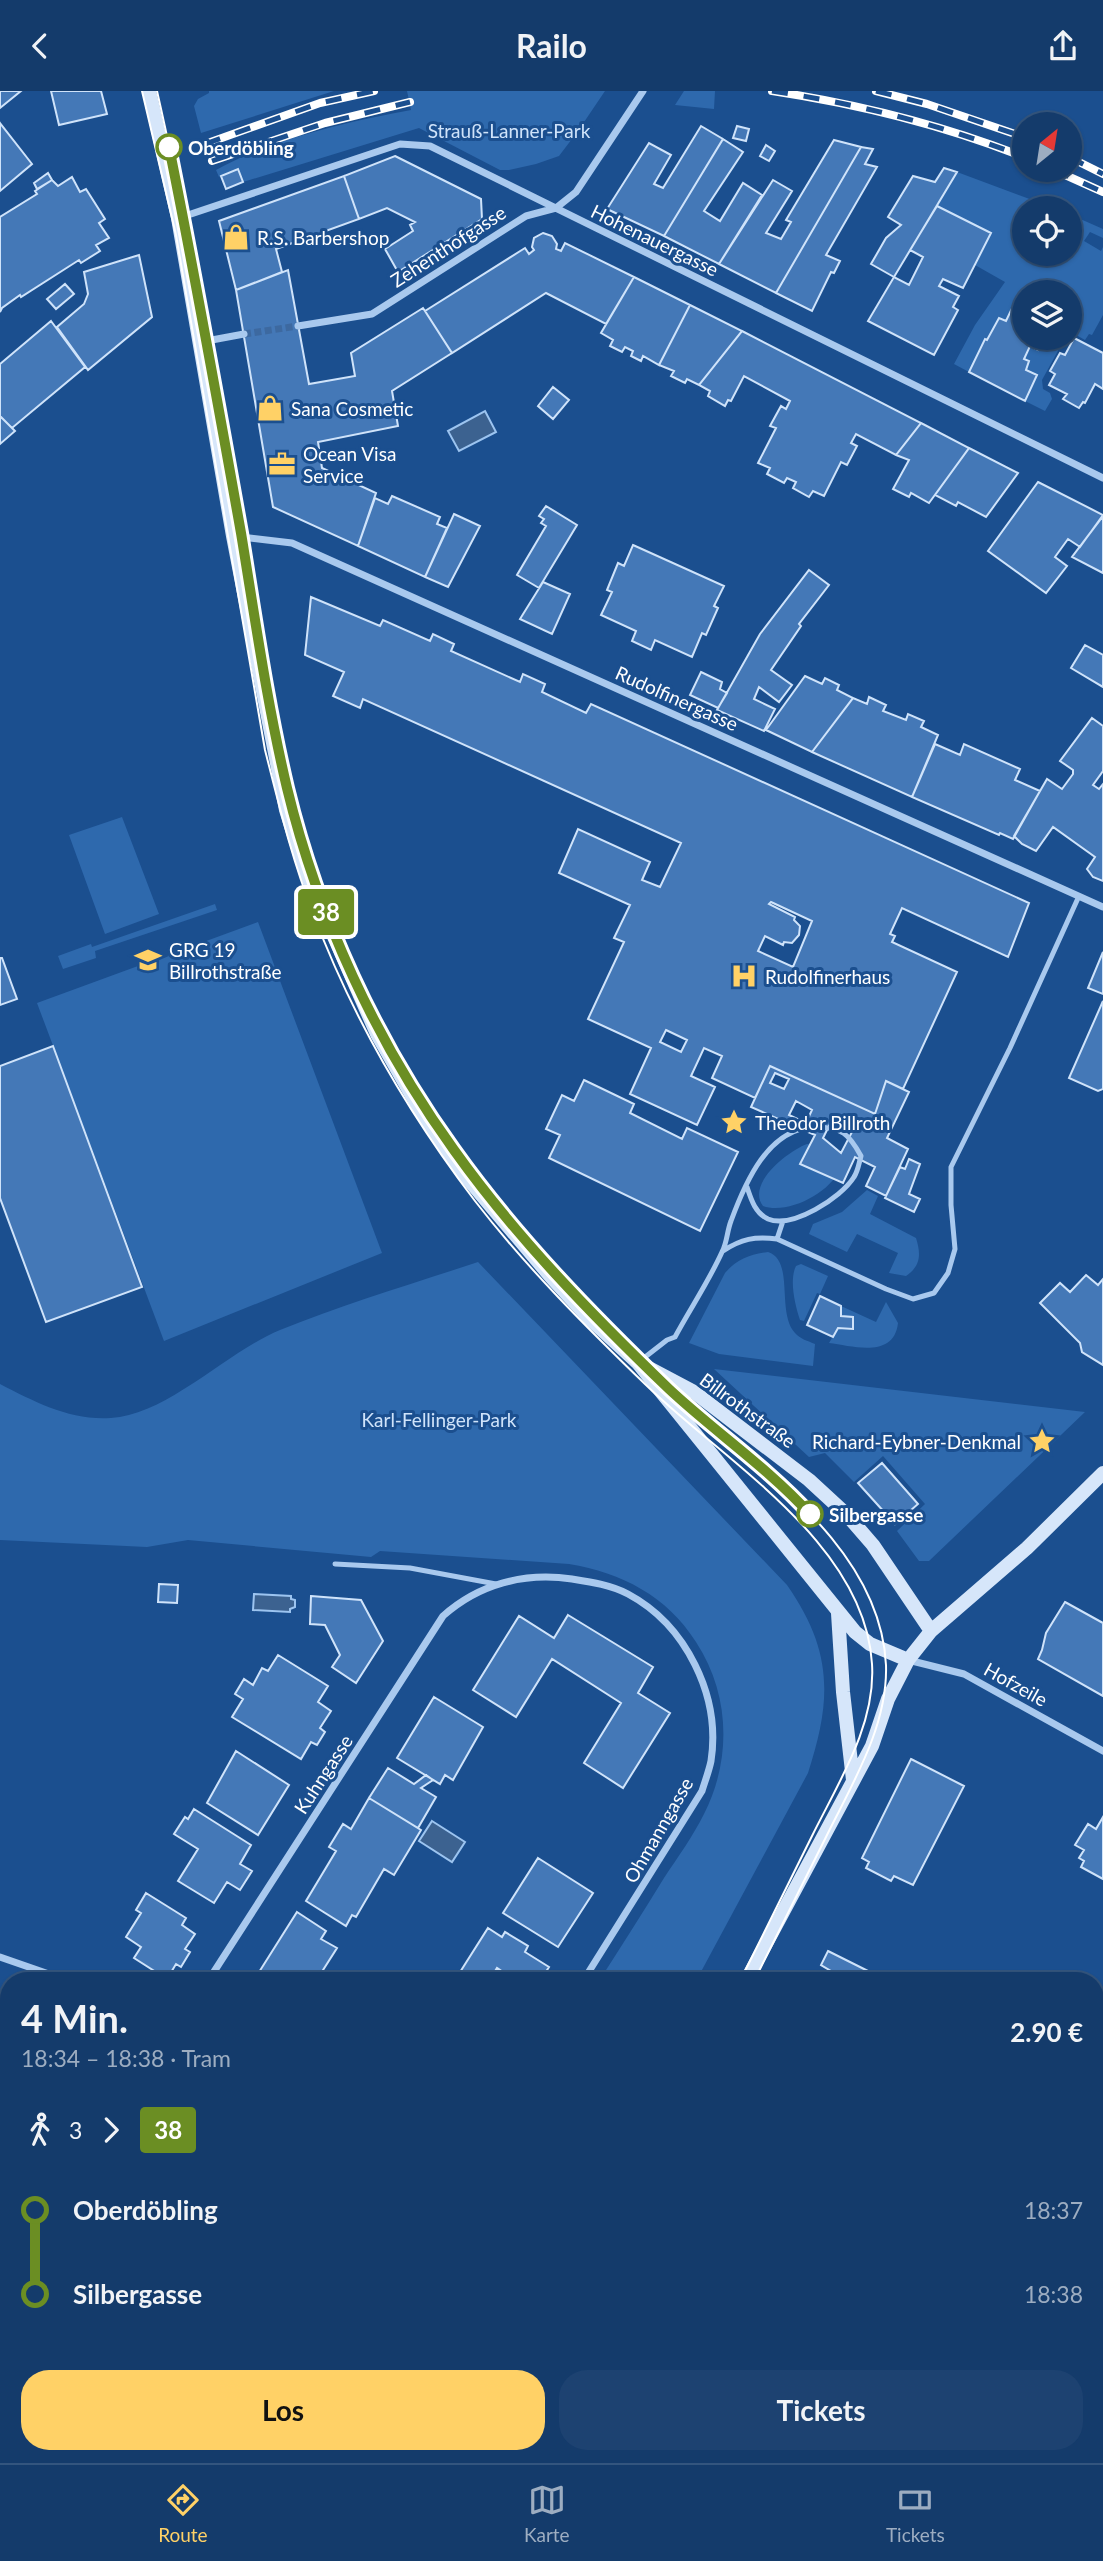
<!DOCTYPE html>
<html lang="de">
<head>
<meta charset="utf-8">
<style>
  :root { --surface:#143b6b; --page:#1d4271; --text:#f1f3f6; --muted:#9dadc1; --line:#33557e; --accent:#ffd166 }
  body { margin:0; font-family:Lato,sans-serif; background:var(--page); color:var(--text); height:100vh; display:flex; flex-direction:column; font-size:26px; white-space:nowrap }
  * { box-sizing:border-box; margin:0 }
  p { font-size:23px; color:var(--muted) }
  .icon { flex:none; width:38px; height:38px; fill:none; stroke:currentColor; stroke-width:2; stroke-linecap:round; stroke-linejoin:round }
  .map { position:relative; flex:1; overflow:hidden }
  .panel { position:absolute; left:0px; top:1881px; width:1104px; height:492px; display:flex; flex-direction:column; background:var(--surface); border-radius:28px 28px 0 0; box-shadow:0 2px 5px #0004,0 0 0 2px var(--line) }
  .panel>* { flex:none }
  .badge { padding:0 14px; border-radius:5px; font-size:24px; line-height:46px }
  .needle { width:46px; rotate:30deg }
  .buttons { position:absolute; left:1012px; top:21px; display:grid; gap:14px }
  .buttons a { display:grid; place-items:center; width:70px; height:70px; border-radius:50%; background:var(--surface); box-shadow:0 2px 5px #0004,0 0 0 2px var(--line); font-size:35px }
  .map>.badge { position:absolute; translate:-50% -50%; box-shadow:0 0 0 4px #fff }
  .legs { display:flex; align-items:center; gap:10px; height:77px; padding:0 21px; font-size:23px }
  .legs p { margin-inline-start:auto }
  .headline { display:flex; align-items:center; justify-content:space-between; height:119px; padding:0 21px }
  h1 { font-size:38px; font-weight:700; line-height:52px }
  .action { display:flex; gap:14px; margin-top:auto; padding:14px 21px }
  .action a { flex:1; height:80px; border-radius:28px; background:var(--accent); color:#111; font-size:28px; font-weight:700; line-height:80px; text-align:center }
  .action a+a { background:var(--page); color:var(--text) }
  ul { padding:0 21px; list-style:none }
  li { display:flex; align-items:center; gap:24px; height:84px; font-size:26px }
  li i { display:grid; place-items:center; width:10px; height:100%; margin:0 9px; background:currentColor }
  li i::after { content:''; width:18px; height:18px; margin:-9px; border:5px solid; border-radius:50%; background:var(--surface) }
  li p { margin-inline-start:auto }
  li:first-child i { background:linear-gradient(#0000 50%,currentColor 0) }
  li:last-child i { background:linear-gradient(currentColor 50%,#0000 0) }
  header { display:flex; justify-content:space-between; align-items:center; height:91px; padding:0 21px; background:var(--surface); font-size:32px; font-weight:700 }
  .tab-bar { display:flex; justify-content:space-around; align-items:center; height:98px; border-top:2px solid var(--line); background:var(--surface); font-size:19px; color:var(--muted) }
  .tab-bar a { display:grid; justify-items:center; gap:4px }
  .tab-bar .selected { color:var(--accent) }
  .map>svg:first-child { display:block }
</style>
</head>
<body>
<header><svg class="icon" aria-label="back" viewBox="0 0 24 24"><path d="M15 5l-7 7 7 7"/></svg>Railo<svg class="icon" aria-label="share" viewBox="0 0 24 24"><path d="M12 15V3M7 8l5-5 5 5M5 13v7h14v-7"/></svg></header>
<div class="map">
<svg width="1103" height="2372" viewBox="0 0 1103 2372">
  <rect width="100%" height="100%" fill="#1b4f8f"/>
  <path fill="#2e69ad" d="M209 0H334L201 42 194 15 198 8 209 2Z
    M407 0H605L578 40 559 65 536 73 509 79H500L419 37 243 91 238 78 219 86 216 79C270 49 350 30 411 19Z
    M684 0H715L714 18 675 14Z
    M957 81 1054 117H1024V163H1069V123L1103 138V147L1090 141 1084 150 1101 160 1103 156V224L1092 244 1089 243 1085 249 1069 240V201H1024V210L1019 215 1014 214 1006 230 999 227 987 249H985L969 281 954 273 975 234 1005 191 975 174 991 142 937 115Z
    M1044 247H1065L1042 289 1043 298 1050 302 1052 308 1045 320 1025 310 1037 285 1026 279 1029 270 1024 268 1030 255 1038 258Z
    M122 726 159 823 105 843 69 744Z
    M215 813 217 819 95 860 96 867 63 878 58 865 91 853 92 856Z
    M258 831 382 1162 164 1250 37 912Z
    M807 1053 818 1054 839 1079C830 1102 787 1124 763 1115 746 1093 788 1060 807 1053Z
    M867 1099 878 1105 870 1123 916 1147C921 1163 921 1175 906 1185L889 1182 898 1162 857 1143 847 1161 809 1143 813 1133 842 1121Z
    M768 1161C795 1170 776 1221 795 1242 800 1248 808 1250 815 1253L813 1275 719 1263 689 1252 725 1182C737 1168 751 1163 768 1161Z
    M478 1171 787 1494C833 1560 832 1608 808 1682L696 1890H599C621 1856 643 1821 664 1787 678 1766 693 1745 704 1723 732 1668 730 1603 696 1551 667 1505 622 1482 569 1473L380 1460 371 1466 188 1449 147 1456 0 1449V1293C35 1311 71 1330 111 1327 167 1324 228 1260 280 1239 344 1213 412 1193 478 1171Z
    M801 1173 828 1185 820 1203 817 1202 804 1230 800 1229C795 1214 789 1189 796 1175Z
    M886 1211 898 1232C894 1268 853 1255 829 1252L838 1237 853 1238V1226L841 1225V1215L876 1231Z
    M714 1278 1085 1321 929 1470H919L897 1440 925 1413 883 1365 854 1391 825 1362 809 1366Z"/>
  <path fill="#3c6290" stroke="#9cc4f0" stroke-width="2" d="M485 320 496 341 459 360 448 340Z
    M254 1503 291 1505V1508L295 1509V1516L290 1518V1521L253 1519Z
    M432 1730 465 1751 452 1771 419 1750Z"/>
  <path fill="#4478b7" stroke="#cfe3fa" stroke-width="2" fill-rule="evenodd" d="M0 0H21L0 17Z
    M51 0H101L107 23 59 34Z
    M0 32 32 73 0 100Z
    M701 35 723 48 664 145 607 118 649 52 671 64 654 93 663 97Z
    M737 35 749 38 746 50 733 47Z
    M723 48 743 61 704 120 720 130 743 92 762 104 719 173 664 145Z
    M834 49 861 56 776 202 719 173 773 89 792 100 766 142 781 148 791 131 786 129Z
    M766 54 775 60 769 70 760 65Z
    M861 56 873 58 865 73 877 76 826 164 840 170 834 182 831 181 812 220 776 202Z
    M395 65 481 108 482 128 398 181 385 158 413 140 410 134 415 131 387 117 359 128 344 85Z
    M944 77 957 81 894 186 871 173 886 147 901 134 888 126 913 85 935 91Z
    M238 78 243 91 226 98 221 85Z
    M48 82 52 89 37 98 34 92Z
    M344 85 359 128 276 158 282 181 236 199 219 130Z
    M72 86 80 101 86 98 105 128 99 132 109 147 96 154 100 160 81 172 79 169 21 206 20 204 2 217 0 221V126L37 103 35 100 52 89 58 95Z
    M937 115 991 142 963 197 943 188 939 195 959 205 953 216 958 219 934 264 868 230 894 186 909 194 923 166 910 159Z
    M543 142 552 145 557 153 556 158 561 160 565 152 634 186 606 233 546 202 452 262 425 220 525 157 529 163 534 159 532 156 534 147Z
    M139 164 152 226 88 279 57 236 84 213 88 203 84 181Z
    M288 179 309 293 355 285 351 262 423 217 452 262 392 300 398 335 318 351 322 377 376 402 358 455 273 416 236 199Z
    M634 186 690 214 659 274 643 265 641 270 631 265 633 260 625 256 622 261 610 255 613 249 601 242Z
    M65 193 74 203 56 218 47 208Z
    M1022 209 1024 247H1044L1038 259 1030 255 1024 268 1029 270 1026 279 1037 284 1025 310 969 281 985 248 987 249 999 227 1006 230 1014 213 1019 215Z
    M690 214 742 240 699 294 687 288 685 292 671 285 674 280 659 274Z
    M51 230 85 276 12 337 0 325V273Z
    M742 240 921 332 896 364 856 343 851 352 857 355 847 374 841 371 824 405 813 400 809 406 793 397 796 391 787 387 784 392 767 383 770 377 758 372 776 337 770 335 781 315 786 318 790 310 744 285 731 310 728 309 725 315 708 305 710 300 699 294Z
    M1074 247 1103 262V298L1095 293 1085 312 1083 311 1079 317 1063 308 1067 303 1049 294 1055 283 1050 280 1060 262 1065 264Z
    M553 296 569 309 553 328 538 315Z
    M0 325 15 340 0 353Z
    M921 332 969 357 929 412 911 402 909 406 893 398 909 369 896 364Z
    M969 357 1018 382 986 426 958 411 956 415 935 404Z
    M1038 391 1103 424 1080 456 1068 448 1055 466 1067 475 1046 502 988 460Z
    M392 405 440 426 437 433 447 437 425 486 358 455 375 407 388 413Z
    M546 415 577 434 539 497 517 484 546 435 541 432 544 428 539 425Z
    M454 423 480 435 448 496 425 486Z
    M1103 425V482L1072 466Z
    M633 454 724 495 714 515 718 517 706 544 702 542 692 566 655 549 651 559 632 550 636 540 601 524 612 501 607 499 618 472 624 475Z
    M809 479 829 494 799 533 801 535 771 579 792 594 779 611 759 596 754 608 775 618 764 640 717 619 760 543Z
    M543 491 570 503 552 543 520 528Z
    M311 506 380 535 383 529 430 550 433 543 454 553 451 560 520 591 523 583 545 593 542 601 586 622 591 613 1029 812 1008 866 902 817 890 843 895 845 892 851 957 881 903 998 886 990 875 1023 770 975 755 1007 712 987 722 965 704 957 691 985 715 996 697 1034 630 1003 651 957 588 928 624 851 614 847 630 814 559 782 578 738 650 771 642 789 660 796 681 752 363 608 360 617 333 605 344 581 305 564ZM771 811 812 830 793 876 758 860 765 845 783 854 784 851 792 852 799 844 800 835 794 829 795 826 769 813ZM666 939 687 949 681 961 660 951Z
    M1085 554 1103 564V596L1071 577Z
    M701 581 722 591 720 598 727 602 718 617 690 604Z
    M805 585 822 593 825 587 839 594 837 599 853 607 812 661 766 639Z
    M869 606 886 614 883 620 906 629 908 623 924 630 921 636 938 644 912 706 812 661 853 607 867 613Z
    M1092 627 1103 635V680L1093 694 1099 698 1103 693V790L1093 786 1087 778 1095 766 1053 736 1036 760 1022 753 1014 745 1047 688 1062 698 1073 683V679L1060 670Z
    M935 653 960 664 964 653 1020 678 1015 689 1040 700 1013 748 1000 742 999 744 912 706Z
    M1103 861V903L1088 897Z
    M0 867H2L17 908 0 914Z
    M1103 910V998L1098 1000 1069 987Z
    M53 955 142 1196 46 1231 0 1107V975Z
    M770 975 875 1023 886 990 909 1001 887 1047 908 1058 886 1105 866 1095 875 1076 855 1066 843 1092 800 1073 815 1044 751 1016ZM775 982 789 988 784 998 770 992ZM796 1010 812 1019 806 1032 789 1024ZM831 1031 852 1041 841 1062 823 1047Z
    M584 989 634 1013 630 1022 682 1048 687 1037 738 1061 700 1140 549 1067 560 1044 546 1038 562 1004 574 1010Z
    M909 1068 920 1073 909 1103 920 1108 914 1121 885 1107 900 1076 905 1078Z
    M1086 1184 1098 1194 1103 1188V1274L1082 1261 1080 1252 1040 1212 1060 1192 1070 1201Z
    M820 1205 841 1215V1225L853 1226V1238L838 1237 833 1246 807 1234Z
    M882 1372 918 1413 895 1433 858 1392Z
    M159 1493 178 1494 177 1512 158 1511Z
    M311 1505 361 1509 383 1550 356 1592 332 1576 340 1564 325 1534 310 1533Z
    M1065 1511 1103 1532V1605L1038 1568 1042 1559 1046 1542Z
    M568 1524 653 1576 638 1602 670 1622 623 1697 584 1672 621 1612 552 1568 516 1626 473 1599 519 1525 554 1547Z
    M278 1564 328 1595 318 1611 331 1620 320 1637 325 1641 317 1654 311 1651 301 1668 232 1626 243 1608 235 1603 244 1588 253 1594 262 1577 268 1580Z
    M434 1606 483 1636 453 1689 445 1684 440 1693 397 1667Z
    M236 1660 289 1694 258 1744 207 1712Z
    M911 1668 964 1695 913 1794 894 1785 891 1790 866 1777 869 1771 862 1767Z
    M388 1677 414 1693 426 1684 433 1689 421 1697 436 1706 418 1737 369 1707Z
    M369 1707 421 1739 394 1784 384 1778 356 1826 352 1824 346 1835 306 1810 336 1760 329 1756 343 1733 351 1738Z
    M194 1718 251 1754 240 1773 252 1780 240 1799 227 1791 214 1812 178 1790 198 1758 174 1743 185 1726 188 1728Z
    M1103 1726V1788L1081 1776 1084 1770 1079 1767 1084 1759 1075 1754 1088 1733 1096 1738Z
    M538 1767 593 1802 558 1856 503 1822Z
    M146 1802 186 1827 182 1834 195 1843 185 1858 190 1861 181 1876 176 1873 167 1888 134 1867 141 1856 126 1846 141 1822 136 1819Z
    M297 1821 326 1840 321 1848 337 1857 316 1890 254 1889Z
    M488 1837 502 1846 505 1841 528 1855 525 1861 549 1876 540 1890H506L509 1885 497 1877 489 1890 455 1889Z
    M828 1860 888 1890H830L836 1883 821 1874Z
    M9 1930V1988L0 1985V1956Z
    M1103 2120V2175L1096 2171 1100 2160 1096 2158V2134Z
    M1096 2171 1103 2175V2225L1096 2236Z
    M1096 2263 1103 2267V2276L1096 2287Z
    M185 2364H196L202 2368 204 2364H294L289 2372H181Z
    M315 2364H362L376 2372H310Z
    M570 2364H655V2365L651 2372H566Z
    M875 2364 924 2366 958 2364 952 2372H870Z
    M875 2364 870 2372H812L798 2365Z
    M981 2364H1045L1040 2372H976Z"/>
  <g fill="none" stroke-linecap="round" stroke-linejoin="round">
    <path stroke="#3d69a0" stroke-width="7" stroke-dasharray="7 3.5" stroke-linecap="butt" d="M244 243 298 235"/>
    <path stroke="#a9c9ee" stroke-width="5" d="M777 1148 783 1130
      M723 1160C741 1148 755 1145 777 1148L886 1198 913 1208 934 1202 948 1182 955 1158 951 1114V1076L1010 957 1079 805
      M640 1270 667 1249 675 1246C690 1218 709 1190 722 1161 727 1152 727 1140 731 1130 745 1092 768 1037 815 1036 842 1036 849 1043 861 1065 859 1072 858 1080 854 1086 841 1107 792 1138 768 1128 755 1122 751 1108 747 1096
      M335 1473 410 1477 496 1493"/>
    <path stroke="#a9c9ee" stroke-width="7" d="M179 127 400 53 430 55 1103 387
      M298 235 372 223 526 125 556 117 576 101 643 0
      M201 251 244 243
      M233 445 292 452 1103 816
      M908 1569 964 1583 1103 1660
      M0 1866 69 1890
      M208 1890 443 1525C479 1493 524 1481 572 1488 591 1491 611 1494 628 1503 686 1534 721 1605 711 1670 709 1680 705 1690 702 1700L583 1890
      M1096 2331 1103 2320
      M741 2364 758 2372
      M1068 2372 1073 2364"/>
    <path stroke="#d6e6fa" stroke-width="14" d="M149 0 178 127 233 445 286 719 305 780 377 943 423 1024 462 1081 551 1186 589 1227 638 1272 855 1541 870 1553 908 1569
      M643 1274 694 1301 809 1389 847 1424 873 1454 931 1540
      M838 1522 843 1601 853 1689
      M746 1890 872 1655 888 1608 908 1569 931 1540 1027 1457 1103 1382
      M0 2131 9 2134
      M486 2372 490 2364"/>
    <path stroke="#fff" stroke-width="2" d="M142 0 176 144 265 659C279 714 292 769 313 822 352 926 408 1022 475 1110 526 1176 586 1236 646 1294 724 1370 865 1452 872 1573 876 1634 838 1692 812 1745 788 1793 764 1842 740 1890
      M157 0C207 220 237 445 280 667 319 837 397 995 508 1130 557 1188 615 1247 671 1299 751 1374 880 1452 886 1574 888 1635 852 1693 826 1746 802 1794 778 1842 754 1890
      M477 2372 481 2364
      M492 2372 496 2364"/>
    <g stroke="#fff" stroke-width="8">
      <path id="rail" d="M772 0C858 13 943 34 1024 66
        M876 0 927 13 1024 46
        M205 53 320 12 374 0
        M1069 66 1103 83
        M212 70 325 32 410 11
        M1054 79 1103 101"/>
    </g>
    <use href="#rail" stroke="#1b4f8f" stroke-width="5" stroke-dasharray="16" stroke-linecap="butt"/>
  </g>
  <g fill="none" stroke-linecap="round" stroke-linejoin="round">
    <g stroke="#fff" stroke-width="16">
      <path id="line-1" d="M169 56C195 184 218 313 241 442 255 527 267 613 287 697 318 825 376 951 454 1059 516 1146 592 1224 669 1298 715 1341 767 1376 810 1423"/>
    </g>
    <use href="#line-1" stroke="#6b8e23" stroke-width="10"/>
  </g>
  <defs>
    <g id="shop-bare" transform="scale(2.1)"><path d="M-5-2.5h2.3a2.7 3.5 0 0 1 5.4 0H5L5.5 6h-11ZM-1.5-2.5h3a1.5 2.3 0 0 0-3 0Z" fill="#ffd166" stroke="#1b4f8f" stroke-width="2.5" paint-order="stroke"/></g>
    <g id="office-bare" transform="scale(2.1)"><path d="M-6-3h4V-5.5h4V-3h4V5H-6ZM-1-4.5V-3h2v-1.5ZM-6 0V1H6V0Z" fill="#ffd166" stroke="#1b4f8f" stroke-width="2.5" paint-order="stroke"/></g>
    <g id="school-bare" transform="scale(2.1)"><path d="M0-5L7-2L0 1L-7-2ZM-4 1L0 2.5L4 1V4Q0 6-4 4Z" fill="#ffd166" stroke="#1b4f8f" stroke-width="2.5" paint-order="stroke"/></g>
    <g id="hospital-bare" transform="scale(2.1)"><path d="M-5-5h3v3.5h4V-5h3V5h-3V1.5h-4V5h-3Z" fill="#ffd166" stroke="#1b4f8f" stroke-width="2.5" paint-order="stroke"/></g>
    <g id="sight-bare" transform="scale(2.1)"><path d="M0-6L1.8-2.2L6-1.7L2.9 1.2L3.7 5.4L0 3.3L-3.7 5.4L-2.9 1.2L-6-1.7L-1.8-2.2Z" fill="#ffd166" stroke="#1b4f8f" stroke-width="2.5" paint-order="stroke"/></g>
  </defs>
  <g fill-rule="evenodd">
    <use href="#shop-bare" x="236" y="146"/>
    <use href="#shop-bare" x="270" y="317"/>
    <use href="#office-bare" x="282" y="373"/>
    <use href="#school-bare" x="148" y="869"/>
    <use href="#hospital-bare" x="744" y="885"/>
    <use href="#sight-bare" x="734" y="1031"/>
    <use href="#sight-bare" x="1042" y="1350"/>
  </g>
  <g fill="#fff" stroke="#6b8e23" stroke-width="3.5">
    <circle cx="169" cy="56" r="12"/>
    <circle cx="810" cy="1423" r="12"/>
  </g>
  <g text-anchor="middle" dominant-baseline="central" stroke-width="6" stroke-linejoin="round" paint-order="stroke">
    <g font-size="19" fill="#cfe3fa" stroke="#1b4f8f">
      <text x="509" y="39">Strauß-Lanner-Park</text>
      <text x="439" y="1328">Karl-Fellinger-Park</text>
    </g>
    <g font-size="19" font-weight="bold" fill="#fff" stroke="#1b4f8f" text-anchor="start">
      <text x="188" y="56">Oberdöbling</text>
      <text x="829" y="1423">Silbergasse</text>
    </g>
    <g font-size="19" fill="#fff" stroke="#1b4f8f" text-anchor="start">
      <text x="257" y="146">R.S. Barbershop</text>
      <text x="291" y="317">Sana Cosmetic</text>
      <text x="303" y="362">Ocean Visa<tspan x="303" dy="22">Service</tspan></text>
      <text x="169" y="858">GRG 19<tspan x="169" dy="22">Billrothstraße</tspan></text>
      <text x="765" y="885">Rudolfinerhaus</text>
      <text x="755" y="1031">Theodor Billroth</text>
      <text x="1021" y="1350" text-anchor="end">Richard-Eybner-Denkmal</text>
    </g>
    <g font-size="19" fill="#fff" stroke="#1b4f8f">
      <text transform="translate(655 149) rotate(26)">Hohenauergasse</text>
      <text transform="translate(448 155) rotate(-33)">Zehenthofgasse</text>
      <text transform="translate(677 607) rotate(24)">Rudolfinergasse</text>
      <text transform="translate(748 1319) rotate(36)">Billrothstraße</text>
      <text transform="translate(1016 1593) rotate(29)">Hofzeile</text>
      <text transform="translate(323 1683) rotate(-57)">Kuhngasse</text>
      <text transform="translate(658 1739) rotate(-60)">Ohmanngasse</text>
    </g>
  </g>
</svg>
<div class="buttons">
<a><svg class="needle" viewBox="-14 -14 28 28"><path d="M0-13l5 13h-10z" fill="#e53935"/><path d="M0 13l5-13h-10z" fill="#9dadc1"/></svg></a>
<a><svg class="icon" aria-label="locate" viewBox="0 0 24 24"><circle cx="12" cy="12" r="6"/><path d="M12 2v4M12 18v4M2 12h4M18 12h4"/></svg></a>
<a><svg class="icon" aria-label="layers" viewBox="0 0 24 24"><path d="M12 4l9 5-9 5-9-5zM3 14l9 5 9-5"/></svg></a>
</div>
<b class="badge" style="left:326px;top:821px;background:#6b8e23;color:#fff">38</b>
<section class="panel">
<div class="headline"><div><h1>4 Min.</h1><p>18:34 – 18:38 · Tram</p></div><b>2.90 €</b></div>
<div class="legs"><svg class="icon" aria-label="walk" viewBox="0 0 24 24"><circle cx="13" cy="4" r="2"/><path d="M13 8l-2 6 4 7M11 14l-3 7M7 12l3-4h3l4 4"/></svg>3<svg class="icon" aria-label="forward" viewBox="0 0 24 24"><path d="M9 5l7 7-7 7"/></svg><b class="badge" style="background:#6b8e23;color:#fff">38</b></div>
<ul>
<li><i style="color:#6b8e23"></i><b>Oberdöbling</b><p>18:37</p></li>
<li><i style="color:#6b8e23"></i><b>Silbergasse</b><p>18:38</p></li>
</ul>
<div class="action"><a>Los</a><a>Tickets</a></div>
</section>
</div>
<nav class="tab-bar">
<a class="selected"><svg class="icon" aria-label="directions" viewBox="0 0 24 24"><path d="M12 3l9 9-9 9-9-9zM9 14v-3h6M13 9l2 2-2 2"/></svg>Route</a>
<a><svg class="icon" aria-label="map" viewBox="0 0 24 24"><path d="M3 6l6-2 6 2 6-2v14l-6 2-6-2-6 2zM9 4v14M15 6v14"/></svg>Karte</a>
<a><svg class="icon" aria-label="tickets" viewBox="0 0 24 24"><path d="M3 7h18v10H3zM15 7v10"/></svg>Tickets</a>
</nav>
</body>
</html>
